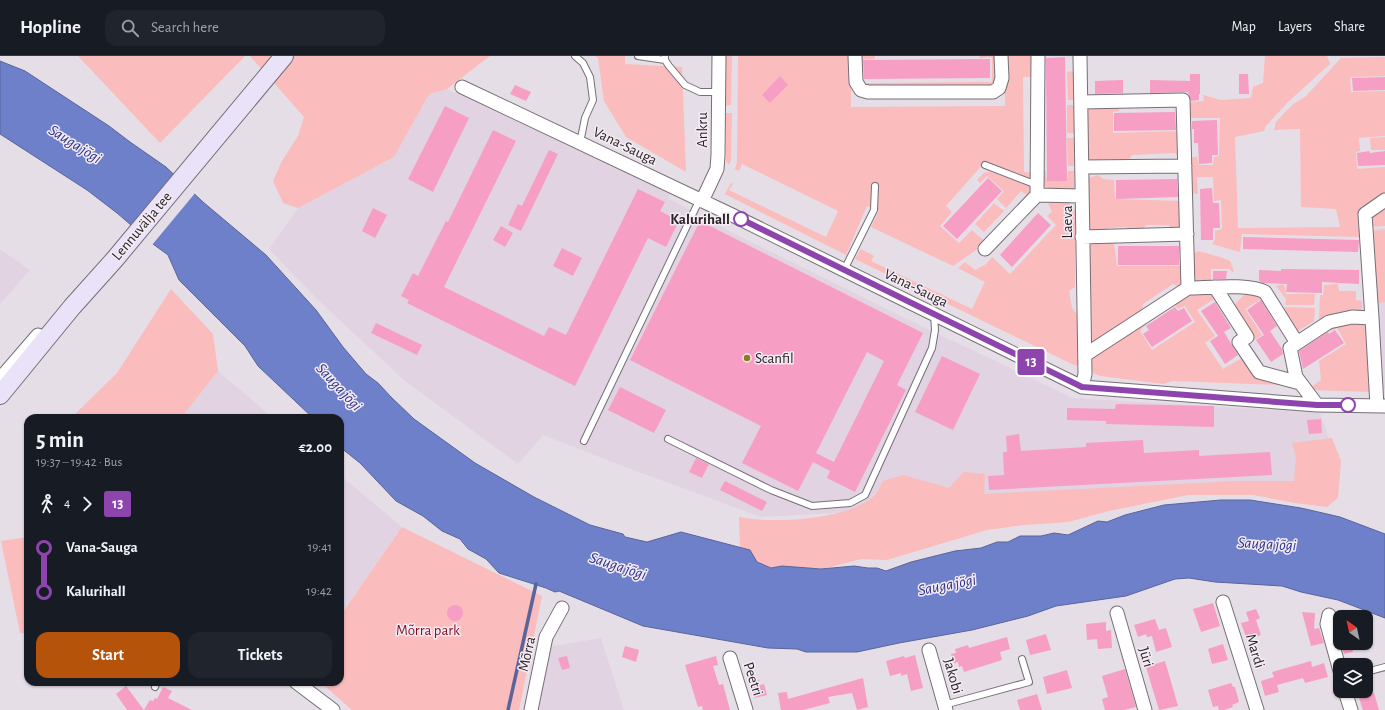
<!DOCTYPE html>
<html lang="en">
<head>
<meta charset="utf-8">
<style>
  :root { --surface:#171b24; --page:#20242c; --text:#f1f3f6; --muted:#9ea1a6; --line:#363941; --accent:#b45309 }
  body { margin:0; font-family:"Alegreya Sans",sans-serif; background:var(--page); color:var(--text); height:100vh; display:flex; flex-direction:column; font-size:15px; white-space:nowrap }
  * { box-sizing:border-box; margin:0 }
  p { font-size:13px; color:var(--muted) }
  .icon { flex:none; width:22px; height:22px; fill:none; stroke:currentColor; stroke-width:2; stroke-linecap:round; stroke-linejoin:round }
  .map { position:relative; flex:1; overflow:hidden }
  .panel { position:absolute; left:24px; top:358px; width:320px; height:272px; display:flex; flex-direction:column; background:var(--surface); border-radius:12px; box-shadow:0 1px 3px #0004 }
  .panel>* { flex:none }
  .badge { padding:0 8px; border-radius:3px; font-size:14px; line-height:26px }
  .needle { width:26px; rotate:327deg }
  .controls { position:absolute; left:1333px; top:554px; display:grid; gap:8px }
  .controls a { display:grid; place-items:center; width:40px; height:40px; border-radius:8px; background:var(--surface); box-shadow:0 1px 3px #0004; font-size:20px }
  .map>.badge { position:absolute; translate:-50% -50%; box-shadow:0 0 0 2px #fff }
  .legs { display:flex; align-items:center; gap:6px; height:44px; padding:0 12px; font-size:13px }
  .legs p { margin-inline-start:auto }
  .overview { display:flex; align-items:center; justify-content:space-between; height:68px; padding:0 12px }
  h1 { font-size:22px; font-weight:600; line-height:30px }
  .action { display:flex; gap:8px; margin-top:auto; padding:8px 12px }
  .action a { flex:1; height:46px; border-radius:12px; background:var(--accent); color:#fff; font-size:16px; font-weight:600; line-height:46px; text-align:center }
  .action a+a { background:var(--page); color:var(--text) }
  ul { padding:0 12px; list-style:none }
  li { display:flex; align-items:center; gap:14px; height:44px; font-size:15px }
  li i { display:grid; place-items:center; width:6px; height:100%; margin:0 5px; background:currentColor }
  li i::after { content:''; width:10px; height:10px; margin:-5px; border:3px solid; border-radius:50%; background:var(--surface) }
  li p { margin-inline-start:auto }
  li:first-child i { background:linear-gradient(#0000 50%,currentColor 0) }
  li:last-child i { background:linear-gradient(currentColor 50%,#0000 0) }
  header { display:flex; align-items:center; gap:24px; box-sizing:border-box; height:56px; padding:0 20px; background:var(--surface); border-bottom:1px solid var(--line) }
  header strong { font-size:19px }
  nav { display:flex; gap:22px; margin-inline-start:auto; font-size:14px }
  .search { width:280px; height:36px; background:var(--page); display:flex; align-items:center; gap:10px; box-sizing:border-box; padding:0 14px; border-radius:12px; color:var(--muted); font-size:15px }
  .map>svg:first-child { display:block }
</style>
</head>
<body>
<header>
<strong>Hopline</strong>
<div class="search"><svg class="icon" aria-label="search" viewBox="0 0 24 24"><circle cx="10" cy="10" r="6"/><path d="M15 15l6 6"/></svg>Search here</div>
<nav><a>Map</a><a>Layers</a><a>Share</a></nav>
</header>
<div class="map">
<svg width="1385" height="654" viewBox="0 0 1385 654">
  <rect width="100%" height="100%" fill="#e6dee6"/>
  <path fill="#e1d3e1" d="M447 33 670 137 668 142 717 169 911 265 1073 342 1320 357 1336 403 1326 448 1233 432 999 448 761 461 620 409 543 379 518 408 405 325 316 242 269 193 298 152 394 101 429 37Z
    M1385 172V333H1381L1372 173Z
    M0 193 30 214 0 248Z
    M218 315 273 362H181Z
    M340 419 402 471 340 559Z
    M601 582 624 654H539L548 591Z"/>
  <path fill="#fabcbc" d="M78 0H245L160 87Z
    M250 0H490L447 33 429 38 394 101 298 152 283 147 273 125 282 105 298 80 304 61Z
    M595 0H625V8L682 11 686 116 626 81 604 45 598 2Z
    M726 0H732L731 49 725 50Z
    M738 0H851V51L1005 50V0H1035L1034 21H1023L1024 116 1033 117V124L984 107 946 150 952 156 940 170 959 187 972 174 983 184 979 192 953 210 871 171 879 155 867 150 846 199 725 138 731 127 733 128 729 134 826 181 838 155 742 108 739 115 735 113 737 106Z
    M860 0H875V3H863V27L992 26V1L979 2 980 0H997L998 24 994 31 861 30Z
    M1265 0H1327L1330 8 1288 46 1266 70 1264 75 1235 81 1238 172 1340 171 1336 153 1301 151 1300 73 1274 74 1276 66 1292 49 1306 40 1341 2 1385 1V20L1352 21 1350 22 1351 36 1385 35V80L1359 82 1360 95 1356 96 1357 113 1385 111V140L1365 154 1358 168 1360 181 1242 178 1240 196 1212 188 1215 184V175L1222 173 1221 144 1214 145 1213 121H1197L1198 138 1190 137 1189 101H1197L1199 109H1213L1214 101 1219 100 1220 62H1191L1188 46 1204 45 1203 39 1221 44 1251 42 1253 31 1263 27Z
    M1074 15V44H1068L1067 16Z
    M1067 49H1074V77H1067Z
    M1094 49H1119V55L1113 56V77L1181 75 1180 105H1178L1176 97 1132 99 1127 108H1091L1087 104 1088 54Z
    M726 57H732L731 104 729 109 726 105Z
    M1385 81V94H1371L1370 82Z
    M1067 82H1074V110H1068Z
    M1042 115H1046L1047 125H1067L1068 115H1075L1074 133C1062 137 1053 136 1043 129Z
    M987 116H990L1032 130V135L1028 140 1021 135 1006 152 997 143 1004 135 987 120 980 127 977 124 984 117Z
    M1098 119 1103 123 1114 124 1115 143 1182 145 1183 170 1171 172 1169 169H1146L1141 176H1132L1126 171 1109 172 1103 177 1090 174 1088 171V122Z
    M1051 145C1061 146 1071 143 1075 155V231L1069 235 1072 252 1077 258 1079 306 1076 310 855 203 861 193 874 200 871 205 972 253 985 226 958 212 965 206 975 214 986 208 992 201 1010 218 1056 169 1047 160 1052 156 1048 147Z
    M994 147 1004 155 984 176 975 168Z
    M1385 149V170L1369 171 1368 161Z
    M1385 174V246L1378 247 1373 175Z
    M1098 186 1102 188 1114 187 1117 210H1183V230L1181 232 1173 228 1143 248 1142 259 1090 288 1089 193 1092 187Z
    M1199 195 1223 202 1230 205 1234 215 1232 216 1230 213H1211V229H1195L1191 199Z
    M1284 228 1286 238H1315L1314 249H1285L1286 243 1276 230Z
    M1338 228 1339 235H1356V244L1362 245V254L1319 264 1320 239H1323L1324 229Z
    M171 233 213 278 218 315 181 362H71L117 317Z
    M1258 236 1269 254 1261 243 1245 253 1262 279 1253 285 1231 252 1246 237Z
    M1202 237C1217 239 1218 244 1226 256L1224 257 1214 243 1197 254 1215 280 1205 287 1223 313 1242 302 1281 326 1282 329 1173 325 1163 328 1100 320 1093 317C1091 311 1091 304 1095 298L1146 263 1148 266 1140 275 1152 294 1195 266 1185 250 1178 253 1175 249 1169 253 1167 250 1187 238Z
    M1285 251 1315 252 1314 265 1295 277 1283 260Z
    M1349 265 1363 267 1368 272 1372 336 1312 334 1310 332 1321 324 1319 305 1346 288 1337 272 1331 275 1329 272Z
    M1332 382 1341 405 1338 442 1327 451 1295 447 1253 439H1188L1109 455 1068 466 1024 469 987 474 887 504 861 503 823 513 784 510 771 512 757 506 750 494 740 491 739 461C773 468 846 464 873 441 878 437 880 430 883 425L903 419 949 432 964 416 985 418 984 438 1239 425H1294L1296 401 1292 387Z
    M402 471 542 540 519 654H352L320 626H340V560Z
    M28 481V578L20 577 1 485Z"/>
  <path fill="#6f80cb" stroke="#59649a" d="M0 5 25 15 109 70 130 86 166 111 203 146 266 199 316 254 343 291 366 318 378 327 392 342 414 363 475 407 534 441 590 469 623 478 625 481 647 486 681 476 750 494 757 506 771 512 782 510 821 513 854 510 868 512H877L886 515 911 506 955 495 981 492 997 486H1008L1020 480H1041L1054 477 1068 479 1098 465 1107 466 1125 459 1164 449 1221 444H1250L1301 452 1340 461 1385 478V562L1338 544 1301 536 1282 530 1215 526 1189 522 1175 523 1126 540 1056 550 1028 560 972 574 899 587 857 596H806L797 593 768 592 643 570 559 535 555 536 546 532 499 517 486 503 468 493 460 483 442 475 423 460 396 445 360 407 340 391V362H313L258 310 245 290 179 224 168 199 153 188 117 157 87 134 0 78Z"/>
  <path fill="#e6dee6" d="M176 118 196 136 152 189 131 171Z"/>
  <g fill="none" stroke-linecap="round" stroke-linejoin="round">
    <path stroke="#59649a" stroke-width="3.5" d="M508 654 536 528"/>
  </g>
  <path fill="#f69ec4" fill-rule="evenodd" d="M1065 1 1067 125H1047L1046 2Z
    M990 3V22L864 23 863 4Z
    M1190 18H1200V38H1199V44L1191 45 1188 36 1150 37V24L1190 25Z
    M1239 18H1248L1249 38H1239Z
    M780 20 788 29 770 47 762 39Z
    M1385 21V34L1353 35 1352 22Z
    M1123 24V37L1095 38V25Z
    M515 29 531 36 526 45 510 38Z
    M445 50 469 62 433 136 408 123Z
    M1175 56 1176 74 1114 75V57Z
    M1217 64 1218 99H1212V107L1199 108 1198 87H1194V73H1192V65Z
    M493 74 516 85 444 231 544 280 549 271 566 279 638 133 665 146 660 155 679 165 666 191 648 182 575 330 407 247 409 244 401 240 413 217 418 220 446 165 448 166Z
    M549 94 558 98 521 175 508 169 518 148 522 150Z
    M1369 95 1370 97 1385 95V109L1358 110 1357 97Z
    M988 122 1002 135 957 183 943 170Z
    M1177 123 1178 141 1116 143V124Z
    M1212 132 1213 147H1219L1220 172H1213V184H1201L1200 133Z
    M373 152 387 159 375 182 362 175Z
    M1038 157 1051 169 1012 211 1000 199Z
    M700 165 923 277 897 329 906 334 855 436 827 422 830 415 813 406 798 435 742 407 761 370 630 304ZM867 296 884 305 834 406 816 397Z
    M501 170 513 177 505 191 493 184Z
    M1243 181 1359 184 1358 196 1243 193Z
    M1118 190H1179V209H1118Z
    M562 192 582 202 573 220 553 210Z
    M1281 213 1359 214V228L1322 226V237L1286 236 1287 228 1263 227 1259 225V214L1281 215Z
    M1213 215H1227L1226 223H1213Z
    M1261 244 1277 270 1270 275 1282 293 1283 298 1271 306 1256 284 1264 279 1247 254Z
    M1215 246 1231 272 1224 276 1238 299 1225 308 1210 285 1218 280 1201 255Z
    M1175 251 1178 255 1184 252 1192 265 1152 291 1143 278 1149 274 1146 270Z
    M376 267 422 289 417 299 371 277Z
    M1335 274 1344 287 1303 313 1299 295 1328 276 1329 278Z
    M942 300 980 318 953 374 915 356Z
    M620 331 666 354 654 377 608 354Z
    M1116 348 1214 350V371L1106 368V365L1067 364V352L1115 353Z
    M1321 363 1322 377 1309 378 1307 364Z
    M1019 378 1021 395 1086 391V387L1143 384 1144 397 1199 394V400L1270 396 1272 419 989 434 988 420 1004 419 1003 396H1007L1006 380Z
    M696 402 709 408 702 422 689 416Z
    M725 425 767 446 762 455 720 434Z
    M1213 547 1220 570 1201 576 1193 553Z
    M447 557a8 8 0 1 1 16 0a8 8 0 1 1-16 0Z
    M1256 553 1260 562 1256 564 1261 579 1247 584 1241 567 1249 565 1246 556Z
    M1302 556 1315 557 1314 573 1319 572 1324 587 1311 590Z
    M1155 563 1159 574 1166 572 1172 591 1156 596 1152 580 1147 581 1146 578 1138 581 1134 569Z
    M1106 566V575L1111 574 1112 592 1098 593 1097 583 1087 584 1086 568Z
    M1046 578 1051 594 1030 599 1026 584Z
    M1007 581 1010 593 1000 596 1002 604 964 616 962 610 959 611 958 606 954 607 951 598 956 597 955 593 968 589 969 592Z
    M1341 587H1351L1353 596 1344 598Z
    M1223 588 1228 604 1212 608 1208 593Z
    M625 590 639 594 636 606 622 601Z
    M915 599 923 632 911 635 907 618 901 620V617L890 620 886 605 904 600 905 602Z
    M567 600 570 612 562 614 558 602Z
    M716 600 718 609 713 610 719 629 723 628 730 654H703L702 650 698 651 685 609Z
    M1165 605 1178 650 1159 654 1146 611Z
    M1311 605 1312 611 1324 607 1328 621 1305 627 1303 622 1277 629 1279 636 1265 640 1261 625 1274 621 1272 616Z
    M1125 613 1136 651 1124 654H1105L1102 643 1108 641 1102 620Z
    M1067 614 1072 632 1047 638 1043 621Z
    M863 622 868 651 857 654 852 637 828 641 830 647 803 654H781L778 637 787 636 788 643Z
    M759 624 760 629 764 628 767 639 754 642 751 626Z
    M1231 627 1233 631H1235L1239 646 1232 649 1233 651 1224 654H1219L1218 650 1213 651 1208 634Z
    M126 630 144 654H127L116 638Z
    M163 631 172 635 168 642 192 654H144L150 644 153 645 155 642 157 643Z
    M1374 637 1379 654H1363L1359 642Z
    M1037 638 1042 654H1020L1017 644Z"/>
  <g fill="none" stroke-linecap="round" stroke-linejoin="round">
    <g stroke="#766f76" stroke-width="8">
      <path id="service" d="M575 0 583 7 590 21 593 44 585 62 580 87
        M638 0 665 4
        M665 0V4L669 10 685 29 700 36H718
        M985 109 1037 129
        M844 214 874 154 875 130
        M668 383 771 434 812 450 850 447 865 439 932 292 935 274 934 258
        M584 385 697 149 702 145
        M1366 616 1385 611
        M155 631 157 626
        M944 649 1029 626 1022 603"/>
    </g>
    <g stroke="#766f76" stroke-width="15">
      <path id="minor" d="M855 0 856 26 861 34 868 36H993L999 32 1002 22 1001 0
        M1038 0 1037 139 1082 140
        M1080 0 1085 318 1082 331
        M462 31 732 159 1082 331 1317 349 1385 350
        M1081 46 1183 44 1188 232 1085 299
        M1082 111 1185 110
        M702 145 717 113 718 99 719 0
        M1082 181 1187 178
        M985 193 1037 139
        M1215 231 1247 281 1239 286 1259 316 1300 327
        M1188 232C1207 232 1249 227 1265 236L1297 287 1329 266 1352 261 1372 262
        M1297 287 1290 292 1296 321 1317 349
        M0 323 38 279
        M1377 350 1372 262 1365 158 1385 144
        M1223 546 1257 654
        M1117 557 1145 654
        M1329 559 1327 568 1340 615
        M929 594 946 654
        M730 602 746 654
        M296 626 333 654
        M1345 635 1351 654
        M531 654 546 581 562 552"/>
    </g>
    <g stroke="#766f76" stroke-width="20">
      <path id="secondary" d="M0 339 72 251 115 203 284 0"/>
    </g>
    <use href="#service" stroke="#fff" stroke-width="6"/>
    <use href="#minor" stroke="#fff" stroke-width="13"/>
    <use href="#secondary" stroke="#e9e2f8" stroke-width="18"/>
  </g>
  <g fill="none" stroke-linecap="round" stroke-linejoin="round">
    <g stroke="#fff" stroke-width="9">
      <path id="line-1" d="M741 163 1082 331 1317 349H1348"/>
    </g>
    <use href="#line-1" stroke="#8e44ad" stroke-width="6"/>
  </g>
  <g fill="#fff" stroke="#8e44ad" stroke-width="2">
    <circle cx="741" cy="163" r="7"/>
    <circle cx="1348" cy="349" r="7"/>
  </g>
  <circle fill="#8b7a20" stroke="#f4ebf3" stroke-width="1.5" cx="747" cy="302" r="4"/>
  <g text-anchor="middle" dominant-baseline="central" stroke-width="3" stroke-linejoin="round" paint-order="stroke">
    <g font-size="15" fill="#272427" stroke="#f4ebf3">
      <text transform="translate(702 74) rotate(-90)">Ankru</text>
      <text transform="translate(625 90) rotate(26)">Vana-Sauga</text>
      <text transform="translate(1067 166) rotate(-90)">Laeva</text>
      <text transform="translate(142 170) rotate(-50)">Lennuvälja tee</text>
      <text transform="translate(916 232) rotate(26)">Vana-Sauga</text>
      <text transform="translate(1255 595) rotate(73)">Mardi</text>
      <text transform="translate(527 598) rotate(-77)">Mõrra</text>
      <text transform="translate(1146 601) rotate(74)">Jüri</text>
      <text transform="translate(953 620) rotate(74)">Jakobi</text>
      <text transform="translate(753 623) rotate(72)">Peetri</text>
    </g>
    <g font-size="15" font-weight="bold" fill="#272427" stroke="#f4ebf3" text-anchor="end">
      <text x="730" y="163">Kalurihall</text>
    </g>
    <g font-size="15" fill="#272427" stroke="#f4ebf3" text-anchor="start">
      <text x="755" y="302">Scanfil</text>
    </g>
    <g font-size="15" fill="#7f0f23" stroke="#f4ebf3">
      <text x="428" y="574">Mõrra park</text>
    </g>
    <g font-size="16" font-style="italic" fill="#2b348b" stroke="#f4ebf3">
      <text transform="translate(75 88) rotate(32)">Sauga jõgi</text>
      <text transform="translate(339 331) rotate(47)">Sauga jõgi</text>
      <text transform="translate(1267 488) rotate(3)">Sauga jõgi</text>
      <text transform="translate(618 510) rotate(18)">Sauga jõgi</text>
      <text transform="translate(947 529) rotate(-11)">Sauga jõgi</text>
    </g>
  </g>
</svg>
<div class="controls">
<a><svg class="needle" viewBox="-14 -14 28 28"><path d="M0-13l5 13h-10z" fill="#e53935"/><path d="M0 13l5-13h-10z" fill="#9ea1a6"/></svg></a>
<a><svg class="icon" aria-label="layers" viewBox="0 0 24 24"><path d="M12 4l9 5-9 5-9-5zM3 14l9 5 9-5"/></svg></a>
</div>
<b class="badge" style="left:1031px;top:306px;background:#8e44ad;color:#fff">13</b>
<section class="panel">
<div class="overview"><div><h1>5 min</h1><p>19:37 – 19:42 · Bus</p></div><b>€2.00</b></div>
<div class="legs"><svg class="icon" aria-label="walk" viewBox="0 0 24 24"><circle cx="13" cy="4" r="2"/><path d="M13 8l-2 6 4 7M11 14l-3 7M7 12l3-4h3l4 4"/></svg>4<svg class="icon" aria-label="forward" viewBox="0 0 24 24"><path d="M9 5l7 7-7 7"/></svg><b class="badge" style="background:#8e44ad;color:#fff">13</b></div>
<ul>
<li><i style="color:#8e44ad"></i><b>Vana-Sauga</b><p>19:41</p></li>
<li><i style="color:#8e44ad"></i><b>Kalurihall</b><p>19:42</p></li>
</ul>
<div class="action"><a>Start</a><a>Tickets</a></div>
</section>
</div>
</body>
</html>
